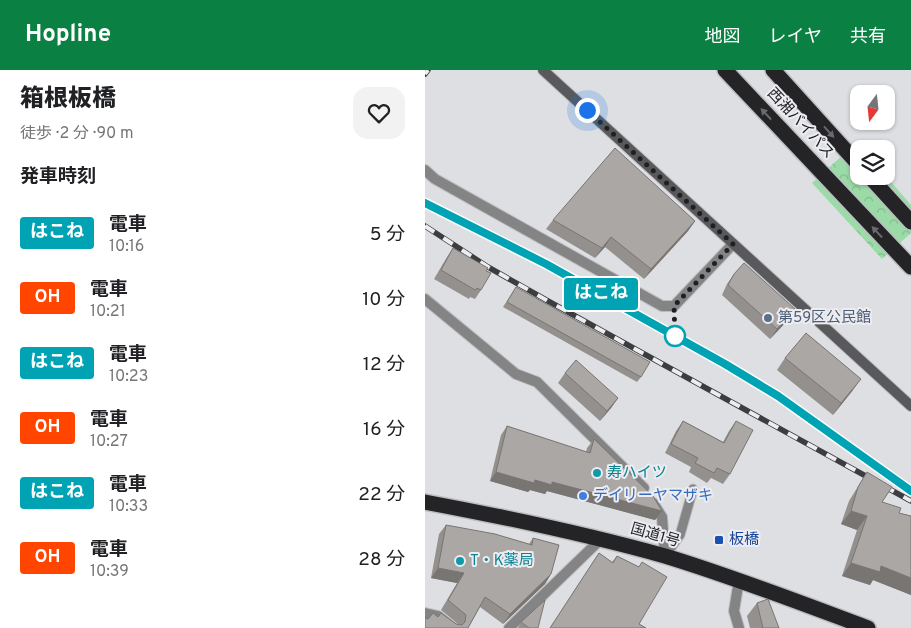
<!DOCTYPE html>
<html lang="ja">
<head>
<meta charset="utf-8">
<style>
  :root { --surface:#fff; --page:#f2f2f2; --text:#202124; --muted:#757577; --accent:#0b8043 }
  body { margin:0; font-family:Overpass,"Noto Sans JP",sans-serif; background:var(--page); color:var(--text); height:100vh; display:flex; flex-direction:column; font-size:19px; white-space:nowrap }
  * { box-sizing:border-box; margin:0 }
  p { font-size:16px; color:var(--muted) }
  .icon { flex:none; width:28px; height:28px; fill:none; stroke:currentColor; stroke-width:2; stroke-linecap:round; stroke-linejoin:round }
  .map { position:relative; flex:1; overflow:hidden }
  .drawer { display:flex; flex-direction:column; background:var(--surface); width:425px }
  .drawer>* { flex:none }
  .badge { padding:0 10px; border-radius:4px; font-size:18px; line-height:32px }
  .needle { width:32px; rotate:195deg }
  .controls { position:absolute; left:425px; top:15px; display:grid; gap:10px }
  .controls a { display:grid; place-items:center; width:45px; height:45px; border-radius:10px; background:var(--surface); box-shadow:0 1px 4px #0004; font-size:25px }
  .you { position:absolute; width:25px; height:25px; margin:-12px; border:4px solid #fff; border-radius:50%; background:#1a73e8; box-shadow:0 0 0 8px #1a73e833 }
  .map>.badge { position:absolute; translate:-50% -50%; box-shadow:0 0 0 2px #fff }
  h2 { padding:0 20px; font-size:19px; line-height:45px }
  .round { display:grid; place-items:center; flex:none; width:52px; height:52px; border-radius:15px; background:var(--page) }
  .head { display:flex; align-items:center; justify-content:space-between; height:85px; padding:0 20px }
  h1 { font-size:24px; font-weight:800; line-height:38px }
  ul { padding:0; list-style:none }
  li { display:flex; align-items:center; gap:15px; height:65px; padding:0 20px }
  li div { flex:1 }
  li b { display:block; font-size:19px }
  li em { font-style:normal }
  li .badge { min-width:55px; font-weight:700; text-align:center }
  header { display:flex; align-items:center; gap:30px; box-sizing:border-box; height:70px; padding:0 25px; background:var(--accent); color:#fff }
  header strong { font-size:24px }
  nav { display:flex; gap:28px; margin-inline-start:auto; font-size:18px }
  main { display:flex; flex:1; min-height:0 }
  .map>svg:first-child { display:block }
</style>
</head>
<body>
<header>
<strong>Hopline</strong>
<nav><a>地図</a><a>レイヤ</a><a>共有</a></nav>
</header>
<main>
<section class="drawer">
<div class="head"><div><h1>箱根板橋</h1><p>徒歩 · 2 分 · 90 m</p></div><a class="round"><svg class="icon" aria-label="heart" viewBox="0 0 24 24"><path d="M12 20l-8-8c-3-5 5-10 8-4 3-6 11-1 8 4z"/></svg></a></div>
<h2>発車時刻</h2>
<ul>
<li><span class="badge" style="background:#00a3b4;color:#fff">はこね</span><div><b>電車</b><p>10:16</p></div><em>5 分</em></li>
<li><span class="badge" style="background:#ff4500;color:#fff">OH</span><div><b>電車</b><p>10:21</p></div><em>10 分</em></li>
<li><span class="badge" style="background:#00a3b4;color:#fff">はこね</span><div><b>電車</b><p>10:23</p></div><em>12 分</em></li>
<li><span class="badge" style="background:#ff4500;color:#fff">OH</span><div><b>電車</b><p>10:27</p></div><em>16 分</em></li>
<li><span class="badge" style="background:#00a3b4;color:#fff">はこね</span><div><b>電車</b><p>10:33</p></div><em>22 分</em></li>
<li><span class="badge" style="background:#ff4500;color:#fff">OH</span><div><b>電車</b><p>10:39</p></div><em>28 分</em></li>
</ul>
</section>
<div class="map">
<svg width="486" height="558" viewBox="0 0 486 558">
  <defs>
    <pattern id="park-crowns" width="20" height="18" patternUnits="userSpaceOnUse" patternTransform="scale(1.25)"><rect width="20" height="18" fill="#9adba7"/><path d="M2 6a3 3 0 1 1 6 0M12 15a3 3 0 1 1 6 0" fill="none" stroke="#84bc8f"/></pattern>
  </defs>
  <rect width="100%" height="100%" fill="#dedfe3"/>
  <path fill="url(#park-crowns)" d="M432 72 438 79H434V106H461L486 135V163L457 189 387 113Z"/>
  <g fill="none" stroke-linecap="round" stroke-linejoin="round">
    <g stroke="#bcbdc0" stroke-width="11">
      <path id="lane" d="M240 486 255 465 268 419"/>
    </g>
    <g stroke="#bcbdc0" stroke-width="12">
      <path id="street" d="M0 100 10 109 237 236H249L308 174
        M0 229 91 304 112 312 219 418
        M228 433 237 447 240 486
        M0 543 13 546 28 558
        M84 558 176 469
        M314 558 309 541 314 510"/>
    </g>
    <g stroke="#bcbdc0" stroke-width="12">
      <path id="secondary" d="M118 0 486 336"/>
    </g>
    <g stroke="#bcbdc0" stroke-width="18">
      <path id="highway" d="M300 0 486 197
        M348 0 434 95
        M444 106 486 152
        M0 432C80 447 161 464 240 486 309 507 376 533 443 558"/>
    </g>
    <use href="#lane" stroke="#848485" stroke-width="9"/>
    <use href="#street" stroke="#848485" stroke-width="10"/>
    <use href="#secondary" stroke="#59595b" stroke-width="10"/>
    <use href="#highway" stroke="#242326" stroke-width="15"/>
    <g stroke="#3c3d3e" stroke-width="5.5">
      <path id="rail" d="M0 4 3 0
        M0 133 121 194 300 294 353 326 486 421
        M0 156 63 197 123 231 486 431"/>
    </g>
    <use href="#rail" stroke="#ececf1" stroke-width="4" stroke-dasharray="11" stroke-linecap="butt"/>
  </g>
  <path fill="#93908d" d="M128 150 270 151 263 161 219 209 180 177 170 188 121 159Z
    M28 178 61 201 56 220 50 229 45 227 44 229 9 209 22 187Z
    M309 204 370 239 364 249 345 269 297 225 302 214Z
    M91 217 216 307 212 312 78 237Z
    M360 288 428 320 408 345 352 300Z
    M140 303 193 328 186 338 175 351 133 313Z
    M258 351 298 372 304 361 311 351 305 404 298 414 286 408 282 413 264 402 266 397 240 383 251 361Z
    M82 356 161 382 162 378 169 369 237 441 230 450 122 421 120 424 105 420 103 422 65 411 76 365Z
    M442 402 457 432 474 443 486 446V525L448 510 445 515 417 506 432 460 416 454 424 431Z
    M21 455 104 474 108 468 126 504 120 514 78 554 55 537 43 558 3 549 13 547 16 543 31 554H33L16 540 32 513 6 508 14 464Z
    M174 483 187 492 192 486 214 497 217 492 214 554 221 558H125Z
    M332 533 354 558H325L322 546Z
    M96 552 113 558H93Z"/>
  <path fill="#787573" d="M270 151 263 161 219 209 226 199Z
    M186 167 180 177 170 188 177 178Z
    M370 239 364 249 345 269 352 259Z
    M436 309 428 320 408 345 416 333Z
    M193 328 186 338 175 351 182 341Z
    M71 402 110 410 127 412 237 441 230 450 122 421 120 424 105 420 103 422 65 411Z
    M426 441 442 446 432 460 416 454Z
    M426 493 456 496 486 508V525L448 510 445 515 417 506Z
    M13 498 39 503 32 513 6 508Z
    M126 504 120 514 78 554 85 544Z"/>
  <path fill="#aba7a4" stroke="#787573" d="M190 78 270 151 226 199 186 167 177 178 128 150Z
    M28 178 63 198 61 201 66 203 56 220 52 218 50 220 16 200Z
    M319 193 370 239 352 259 303 215 309 204Z
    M91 217 225 292 216 307 82 232Z
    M381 263 436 309 416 333 360 288Z
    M151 290 193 328 182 341 140 303Z
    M258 351 299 373 311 351 328 360 305 404 292 398 289 403 270 393 273 388 246 374Z
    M82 356 165 383 169 369 228 426 237 441 127 412V415L110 410 109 413 71 402Z
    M442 402 467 417 457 432 476 438 474 443 486 446V508L456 496 455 502 426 493 442 446 426 441 433 417Z
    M21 455 70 464 107 475 108 468 134 475 126 504 85 544 60 527 43 558H0V548L3 549 8 543 13 547 16 543 31 554 37 555 40 552 41 545 23 530 39 503 13 498Z
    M174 483 188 493 192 486 214 497 217 492 242 507 214 554 221 558H125Z
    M343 529 354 558H338L332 533Z
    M120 530 113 558H104L96 552Z"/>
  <defs><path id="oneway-solid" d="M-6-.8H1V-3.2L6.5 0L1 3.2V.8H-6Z" transform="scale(1.25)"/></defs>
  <g fill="#6a696d">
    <use href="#oneway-solid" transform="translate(341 44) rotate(-133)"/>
    <use href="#oneway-solid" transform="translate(404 62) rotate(48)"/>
    <use href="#oneway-solid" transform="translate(452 162) rotate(-133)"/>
  </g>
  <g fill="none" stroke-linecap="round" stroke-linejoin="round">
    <g stroke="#fff" stroke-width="11">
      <path id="line" d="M0 133 121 194 300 294 353 326 486 421"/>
    </g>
    <use href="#line" stroke="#00a3b4" stroke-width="8"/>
    <path stroke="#1f2021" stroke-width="5" stroke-dasharray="0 9" d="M162 40 308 174 249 236 250 266"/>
  </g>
  <circle fill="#5c6f8a" stroke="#ececf1" stroke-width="2" cx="343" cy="248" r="5"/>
  <circle fill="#fff" stroke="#00a3b4" stroke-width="2.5" cx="250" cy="266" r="10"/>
  <g fill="#0f9aa8" stroke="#ececf1" stroke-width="2">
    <circle cx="172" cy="403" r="5"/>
    <circle cx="35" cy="491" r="5"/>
  </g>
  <circle fill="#3f7fe0" stroke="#ececf1" stroke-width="2" cx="158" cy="426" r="5"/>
  <rect fill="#1a4fb4" stroke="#ececf1" stroke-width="2" x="289" y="465" width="10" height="10" rx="2.5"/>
  <g text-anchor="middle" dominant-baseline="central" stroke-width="4" stroke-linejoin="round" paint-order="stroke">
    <g font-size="15" fill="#1f2021" stroke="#ececf1">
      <text transform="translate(375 54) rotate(47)">西湘バイパス</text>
      <text transform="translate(230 466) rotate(16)">国道1号</text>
    </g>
    <g font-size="15" fill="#4e5e75" stroke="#ececf1" text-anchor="start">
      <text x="353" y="248">第59区公民館</text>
    </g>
    <g font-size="15" fill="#0d838f" stroke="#ececf1" text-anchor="start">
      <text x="182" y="403">寿ハイツ</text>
      <text x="45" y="491">T・K薬局</text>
    </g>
    <g font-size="15" fill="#366cbe" stroke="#ececf1" text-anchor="start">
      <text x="168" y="426">デイリーヤマザキ</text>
    </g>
    <g font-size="15" fill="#164399" stroke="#ececf1" text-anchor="start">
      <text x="304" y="470">板橋</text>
    </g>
  </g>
</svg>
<div class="controls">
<a><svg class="needle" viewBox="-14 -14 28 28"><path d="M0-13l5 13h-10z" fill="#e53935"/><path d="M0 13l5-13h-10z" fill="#757577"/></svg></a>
<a><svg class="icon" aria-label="layers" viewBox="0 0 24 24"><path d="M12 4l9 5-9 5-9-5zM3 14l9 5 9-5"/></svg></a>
</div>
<div class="you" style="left:162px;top:40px"></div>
<b class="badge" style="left:176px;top:224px;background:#00a3b4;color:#fff">はこね</b>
</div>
</main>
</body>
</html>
